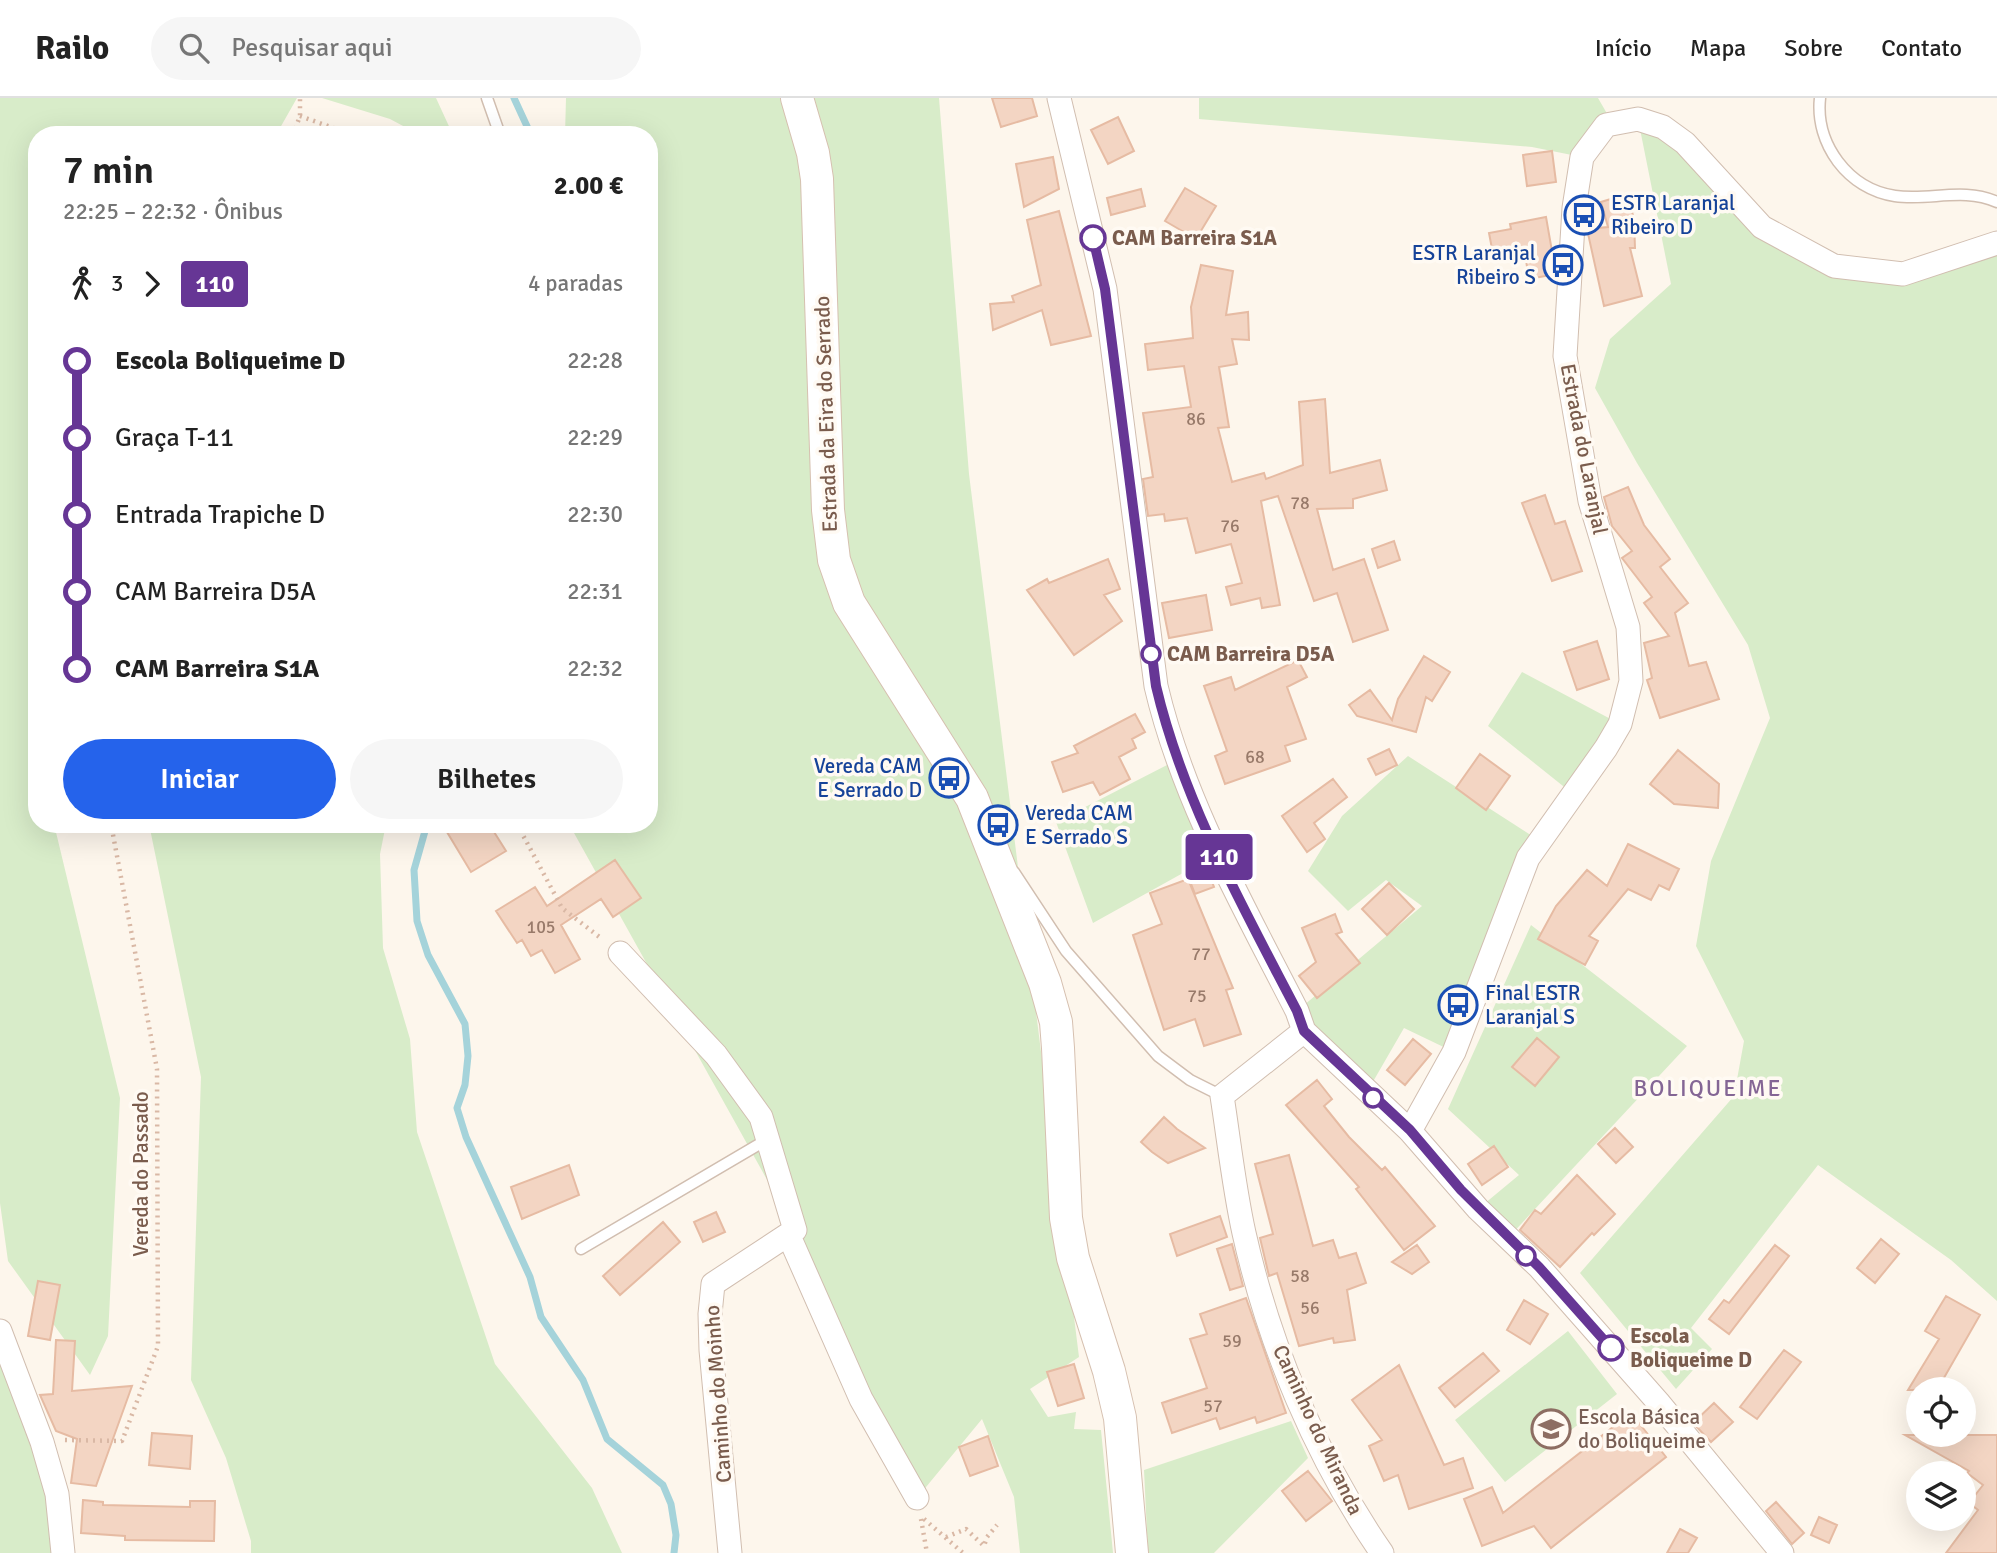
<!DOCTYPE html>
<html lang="pt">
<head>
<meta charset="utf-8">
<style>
  :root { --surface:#fff; --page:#f6f6f6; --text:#222; --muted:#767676; --line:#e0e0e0; --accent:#2563eb }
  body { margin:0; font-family:Signika,sans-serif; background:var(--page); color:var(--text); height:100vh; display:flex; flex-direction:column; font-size:26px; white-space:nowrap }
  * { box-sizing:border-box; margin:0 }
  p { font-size:23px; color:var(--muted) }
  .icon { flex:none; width:38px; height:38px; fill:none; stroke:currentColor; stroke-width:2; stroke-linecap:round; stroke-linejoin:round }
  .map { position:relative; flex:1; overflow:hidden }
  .side { position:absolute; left:28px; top:28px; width:630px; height:707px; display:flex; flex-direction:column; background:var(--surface); border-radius:28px; box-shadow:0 7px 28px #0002 }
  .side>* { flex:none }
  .badge { padding:0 14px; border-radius:5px; font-size:24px; line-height:46px }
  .tools { position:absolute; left:1906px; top:1279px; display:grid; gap:14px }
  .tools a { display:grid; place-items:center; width:70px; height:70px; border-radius:50%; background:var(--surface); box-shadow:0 7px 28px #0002; font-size:35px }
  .map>.badge { position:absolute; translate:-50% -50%; box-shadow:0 0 0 4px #fff }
  .legs { display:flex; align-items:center; gap:10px; height:77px; padding:0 35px; font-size:23px }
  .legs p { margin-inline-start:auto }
  .headline { display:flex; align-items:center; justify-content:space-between; height:119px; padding:0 35px }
  h1 { font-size:38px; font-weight:600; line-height:52px }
  .cta { display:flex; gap:14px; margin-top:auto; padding:14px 35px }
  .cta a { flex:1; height:80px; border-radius:42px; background:var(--accent); color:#fff; font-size:28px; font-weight:600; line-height:80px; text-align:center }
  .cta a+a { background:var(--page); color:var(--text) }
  ul { padding:0 35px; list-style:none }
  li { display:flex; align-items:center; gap:24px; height:77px; font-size:26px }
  li i { display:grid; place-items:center; width:10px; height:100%; margin:0 9px; background:currentColor }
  li i::after { content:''; width:18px; height:18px; margin:-9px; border:5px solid; border-radius:50%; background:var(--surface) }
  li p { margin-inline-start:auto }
  li:first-child i { background:linear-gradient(#0000 50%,currentColor 0) }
  li:last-child i { background:linear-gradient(currentColor 50%,#0000 0) }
  header { display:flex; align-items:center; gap:42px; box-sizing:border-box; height:98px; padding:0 35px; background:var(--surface); border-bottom:2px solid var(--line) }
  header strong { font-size:33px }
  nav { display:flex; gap:38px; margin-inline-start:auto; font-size:24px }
  .search { width:490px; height:63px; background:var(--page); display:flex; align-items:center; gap:18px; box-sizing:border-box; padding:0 24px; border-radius:38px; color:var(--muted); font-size:26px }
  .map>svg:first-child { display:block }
</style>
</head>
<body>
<header>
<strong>Railo</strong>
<div class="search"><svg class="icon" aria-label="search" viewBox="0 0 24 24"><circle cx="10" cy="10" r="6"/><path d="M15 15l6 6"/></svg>Pesquisar aqui</div>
<nav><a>Início</a><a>Mapa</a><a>Sobre</a><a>Contato</a></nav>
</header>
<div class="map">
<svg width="1997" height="1455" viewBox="0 0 1997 1455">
  <rect width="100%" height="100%" fill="#fdf6ec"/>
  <path fill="#d8ecc9" d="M0 0H297L276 37H37V726H54L120 1000 108 1238 90 1277 8 1163 0 1105Z
    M322 0H436L453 37H420L390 21Z
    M566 0H939L969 376 1079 1259 1030 1291 1048 1319 1076 1314 1074 1331 1101 1332 1113 1455H1020L1014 1399 982 1321 917 1400 795 1132 569 726H649V37H565Z
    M1199 0H1598L1613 26 1582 59 1532 49 1199 21Z
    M1638 21 1685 45 1762 129 1834 168 1903 176 1997 145V1203L1951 1162 1818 1067 1691 1230 1712 1251 1676 1291 1580 1175 1734 998 1744 943 1696 848 1711 763 1770 620 1748 547 1637 365 1595 290 1610 241 1671 186Z
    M1522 574 1620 626 1573 696 1488 628Z
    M1408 658 1540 743 1454 954 1404 930 1367 994 1297 913 1422 808 1386 782 1348 813 1308 773 1342 718Z
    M1169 666 1210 760 1093 825 1056 724Z
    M149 726H386L380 756 383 850 410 941 417 1034 495 1266 592 1390 622 1455H251V1443L226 1360 191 1282 201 979Z
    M1531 827 1687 948 1508 1140 1478 1111 1519 1077 1448 1011Z
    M0 1233 63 1455H0Z
    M1568 1233 1617 1296 1505 1384 1455 1322Z
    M1291 1323 1308 1360 1214 1455H1148L1144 1372Z"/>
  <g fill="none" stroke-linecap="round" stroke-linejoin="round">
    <path stroke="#a5d3da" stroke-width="7" d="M514 0 531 37
      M427 726 414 772 417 823 428 857 465 926 468 958 465 987 457 1010 466 1039 530 1179 541 1219 583 1282 607 1341 663 1387 671 1406 676 1437 674 1455"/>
  </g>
  <path fill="#f3d5c3" stroke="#e6bba3" stroke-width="2" d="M992 0H1032L1037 18 1001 29Z
    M1118 19 1134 53 1108 66 1091 32Z
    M1552 53 1556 84 1527 88 1523 57Z
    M1053 59 1059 91 1024 109 1016 66Z
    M1185 90 1216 108 1196 141 1165 123Z
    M1141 91 1145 108 1111 117 1107 100Z
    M1627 96 1634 121 1635 150H1630L1642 198 1604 208 1587 131 1608 129 1601 104Z
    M1059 113 1091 238 1051 247 1042 212 993 232 990 206 1014 204 1012 198 1041 187 1027 122Z
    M1546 119 1556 176 1529 181 1524 150 1493 156 1489 135 1511 131 1510 126Z
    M1201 167 1233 173 1226 217 1248 214 1249 242 1232 241 1237 266 1219 269 1229 329 1218 330 1232 384 1264 375 1266 381 1303 367 1299 304 1325 301 1330 375 1380 362 1387 392 1353 401V410L1317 411 1333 472 1364 461 1388 532 1353 544 1337 495 1314 503 1278 398 1261 403 1280 507 1262 510 1260 500 1231 507 1226 489 1242 485 1231 446 1196 455 1187 420 1165 423 1164 416 1148 418 1143 381 1153 379 1143 315 1191 309 1184 268 1148 272 1145 246 1193 240 1191 209Z
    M1628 389 1644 427 1670 461 1660 469 1688 505 1675 515 1689 568 1706 564 1719 601 1660 620 1647 582 1652 580 1644 545 1669 538 1644 505 1652 499 1622 460 1632 453 1612 428 1604 399Z
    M1545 397 1555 426 1565 423 1582 473 1552 483 1522 405Z
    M1394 443 1400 462 1378 470 1372 451Z
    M1108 461 1120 491 1104 497 1122 523 1074 557 1027 492 1047 481 1049 485Z
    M1206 497 1212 532 1169 540 1162 505Z
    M1597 543 1609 581 1577 592 1564 554Z
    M1424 558 1450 574 1432 603 1426 599 1416 634 1357 618 1349 607 1370 592 1392 622 1398 601Z
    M1298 562 1307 579 1287 589 1306 641 1285 648 1290 663 1225 686 1215 658 1227 653 1204 588 1231 579 1235 592Z
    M1135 616 1145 634 1132 641 1136 650 1119 659 1130 681 1100 697 1093 684 1063 694 1052 664 1078 655 1074 648Z
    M1389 651 1397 667 1376 677 1368 661Z
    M1678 652 1719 686 1718 710 1674 706 1650 686Z
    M1480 656 1510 678 1486 712 1456 690Z
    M1333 681 1347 699 1314 725 1325 741 1307 754 1282 718Z
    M460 726H489L506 753 471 774 447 734Z
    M1628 746 1679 771 1669 792 1659 787 1651 802 1628 791 1589 838 1598 843 1585 867 1538 841 1556 808 1587 772 1607 788Z
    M615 762 641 800 613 819 601 801 561 827 580 861 555 875 542 852 531 858 522 842 517 845 496 813 535 789 547 808Z
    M1207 771 1214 789 1195 796 1188 778Z
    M1188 781 1233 890 1226 892 1241 936 1204 948 1195 921 1164 932 1133 837 1162 826 1150 795Z
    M1389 785 1414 811 1387 837 1362 811Z
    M1335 816 1342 834 1336 836 1360 865 1317 900 1299 878 1316 864 1302 830Z
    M1537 940 1559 959 1535 988 1512 969Z
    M1413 941 1431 956 1405 987 1387 972Z
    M1317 982 1332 1001 1324 1008 1349 1039 1382 1072 1385 1069 1435 1128 1404 1152 1356 1091 1359 1089 1286 1007Z
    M1164 1019 1177 1031 1205 1050 1168 1065 1152 1054 1141 1044Z
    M1615 1030 1633 1049 1616 1065 1598 1046Z
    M1494 1048 1508 1069 1482 1087 1468 1066Z
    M1289 1057 1313 1148 1333 1142 1339 1160 1356 1155 1366 1185 1347 1192 1355 1242 1334 1245 1333 1240 1299 1248 1277 1175 1269 1178 1260 1140 1273 1136 1255 1066Z
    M569 1067 579 1097 522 1121 511 1089Z
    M1577 1077 1615 1116 1594 1137 1592 1135 1560 1169 1520 1132 1535 1112 1541 1116Z
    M716 1114 725 1134 703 1144 694 1124Z
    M1220 1118 1227 1139 1177 1158 1170 1136Z
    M663 1124 680 1144 620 1197 603 1178Z
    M1881 1141 1899 1156 1875 1185 1857 1170Z
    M1232 1146 1243 1188 1230 1192 1217 1151Z
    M1417 1147 1429 1164 1412 1176 1392 1164Z
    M1775 1147 1789 1158 1729 1236 1709 1221 1724 1202 1729 1205Z
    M38 1183 60 1187 50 1242 28 1238Z
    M1946 1198 1980 1217 1937 1292H1908L1939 1241 1925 1233Z
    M1246 1200 1286 1315 1257 1325 1255 1319 1220 1331 1216 1320 1172 1335 1162 1305 1207 1290 1190 1241 1207 1236 1200 1216Z
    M1524 1202 1548 1216 1530 1246 1507 1232Z
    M56 1242 75 1243 72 1293 132 1288 96 1388 71 1385 77 1341 56 1333 40 1297 53 1296Z
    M1784 1252 1801 1264 1757 1321 1740 1309Z
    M1483 1255 1499 1273 1455 1309 1439 1290Z
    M1074 1266 1084 1300 1058 1308 1047 1274Z
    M1399 1267 1444 1367 1463 1360 1473 1390 1409 1411 1398 1377 1384 1383 1369 1348 1382 1342 1352 1302Z
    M1714 1305 1733 1324 1711 1344 1693 1325Z
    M1631 1315 1666 1359 1551 1450 1534 1428 1482 1448 1464 1401 1492 1389 1503 1415Z
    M152 1335 192 1338 190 1371 149 1367Z
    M1905 1337H1997V1455H1946L1978 1412 1969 1405 1983 1387 1967 1375 1969 1373Z
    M988 1338 998 1368 970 1378 959 1349Z
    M1308 1373 1332 1403 1306 1423 1282 1393Z
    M83 1402 103 1404V1407L190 1409V1403H215L214 1443 125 1442V1438L81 1435Z
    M1776 1404 1804 1435 1792 1446 1766 1413Z
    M1819 1419 1837 1427 1829 1445 1811 1437Z
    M1680 1431 1697 1440 1688 1455H1667Z"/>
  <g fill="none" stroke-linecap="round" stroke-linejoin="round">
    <g stroke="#d1beb0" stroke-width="13">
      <path id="lane" d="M487 0 500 37
        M1820 0C1815 46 1848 91 1895 98 1930 103 1963 89 1997 104
        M1014 774 1066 853 1158 958 1190 982 1222 998
        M581 1151 768 1041"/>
    </g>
    <g stroke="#d1beb0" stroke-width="25">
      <path id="street" d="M1059 0 1105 191 1156 588C1183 703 1244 809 1297 913L1304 933 1410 1033 1478 1111 1539 1169 1658 1304 1782 1455
        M620 855 716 957 761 1019 795 1132 713 1186 710 1216 711 1252 730 1455
        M1304 933 1222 998C1229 1043 1234 1090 1244 1135 1269 1247 1316 1360 1382 1455
        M1410 1033 1454 954 1528 760 1606 650 1620 626 1631 583 1628 529 1590 403 1565 258 1574 110 1582 59 1606 27 1638 21 1663 29 1685 45 1762 129 1834 168 1903 176 1997 145
        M789 1138 861 1301 917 1400
        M0 1233 42 1344 57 1396 63 1455"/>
    </g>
    <g stroke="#d6c0b0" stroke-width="34">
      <path id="secondary" d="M797 0 813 55 817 81 828 412 834 462 849 505 972 700 1045 885 1056 924 1058 950 1066 1120 1073 1160 1109 1273 1120 1320 1132 1455"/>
    </g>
    <path stroke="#d9b8a5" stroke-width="4.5" stroke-dasharray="2 5" stroke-linecap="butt" d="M300 18 353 37
      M293 37 300 18V0
      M517 726 562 810 602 841
      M65 1342 122 1343 158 1248 157 971 111 726
      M921 1421 927 1455
      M924 1421 963 1455
      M946 1439 966 1431 984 1448 987 1439 997 1427"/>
    <use href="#lane" stroke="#fff" stroke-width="10"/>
    <use href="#street" stroke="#fff" stroke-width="23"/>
    <use href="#secondary" stroke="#fff" stroke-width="32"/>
  </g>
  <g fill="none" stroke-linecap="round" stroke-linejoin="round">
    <g stroke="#fff" stroke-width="16">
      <path id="line-1" d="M1093 140 1105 191 1156 588C1183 703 1243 809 1297 913L1304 933 1410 1032 1461 1092 1539 1169 1611 1250"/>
    </g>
    <use href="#line-1" stroke="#663695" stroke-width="10"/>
  </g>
  <defs>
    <g id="bus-ring" transform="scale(2.0125)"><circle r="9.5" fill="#fffaf3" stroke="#1a4fb4" stroke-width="1.5"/><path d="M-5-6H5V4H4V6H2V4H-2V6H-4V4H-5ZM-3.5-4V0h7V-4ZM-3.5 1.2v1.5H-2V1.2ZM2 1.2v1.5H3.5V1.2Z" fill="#1a4fb4"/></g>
    <g id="school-ring" transform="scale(2.0125)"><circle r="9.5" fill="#fffaf3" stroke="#8d6e63" stroke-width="1.5"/><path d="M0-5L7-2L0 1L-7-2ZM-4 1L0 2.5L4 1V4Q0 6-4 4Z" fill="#8d6e63"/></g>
  </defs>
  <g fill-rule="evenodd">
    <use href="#bus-ring" x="1584" y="117"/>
    <use href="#bus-ring" x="1563" y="167"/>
    <use href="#bus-ring" x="949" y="680"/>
    <use href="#bus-ring" x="998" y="727"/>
    <use href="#bus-ring" x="1458" y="907"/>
    <use href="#school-ring" x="1551" y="1331"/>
  </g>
  <g fill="#fff" stroke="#663695" stroke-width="3.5">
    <circle cx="1093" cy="140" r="12"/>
    <circle cx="1151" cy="556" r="9"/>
    <circle cx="1373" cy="1000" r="9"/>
    <circle cx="1526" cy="1158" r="9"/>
    <circle cx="1611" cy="1250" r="12"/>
  </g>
  <g text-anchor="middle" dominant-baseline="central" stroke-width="7" stroke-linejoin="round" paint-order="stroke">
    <g font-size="18" fill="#987a6a">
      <text x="1196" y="321">86</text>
      <text x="1300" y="405">78</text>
      <text x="1230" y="428">76</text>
      <text x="1255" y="659">68</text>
      <text x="541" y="829">105</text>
      <text x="1201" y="856">77</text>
      <text x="1197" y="898">75</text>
      <text x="1300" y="1178">58</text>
      <text x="1310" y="1210">56</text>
      <text x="1232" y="1243">59</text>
      <text x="1213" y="1308">57</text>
    </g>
    <g font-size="21" fill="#164399" stroke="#fffaf3" text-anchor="start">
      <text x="1611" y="105">ESTR Laranjal<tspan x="1611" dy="24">Ribeiro D</tspan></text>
      <text x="1536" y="155" text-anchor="end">ESTR Laranjal<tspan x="1536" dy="24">Ribeiro S</tspan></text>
      <text x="922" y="668" text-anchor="end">Vereda CAM<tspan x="922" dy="24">E Serrado D</tspan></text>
      <text x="1025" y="715">Vereda CAM<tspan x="1025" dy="24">E Serrado S</tspan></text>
      <text x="1485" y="895">Final ESTR<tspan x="1485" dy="24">Laranjal S</tspan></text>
    </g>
    <g font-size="21" font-weight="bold" fill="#7a5c4d" stroke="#fffaf3" text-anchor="start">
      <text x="1112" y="140">CAM Barreira S1A</text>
      <text x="1167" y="556">CAM Barreira D5A</text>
      <text x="1630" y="1238">Escola<tspan x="1630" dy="24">Boliqueime D</tspan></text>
    </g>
    <g font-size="21" fill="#7a5c4d" stroke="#fffaf3">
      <text transform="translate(826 316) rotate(-92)">Estrada da Eira do Serrado</text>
      <text transform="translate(1584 351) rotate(79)">Estrada do Laranjal</text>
      <text transform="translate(141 1076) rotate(-90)">Vereda do Passado</text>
      <text transform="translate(718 1296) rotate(-94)">Caminho do Moinho</text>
      <text transform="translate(1318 1332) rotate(65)">Caminho do Miranda</text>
    </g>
    <g font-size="21" fill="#785e54" stroke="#fffaf3" text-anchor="start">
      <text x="1578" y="1319">Escola Básica<tspan x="1578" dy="24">do Boliqueime</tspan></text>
    </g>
    <g font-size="23" letter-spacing="2" fill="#846695" stroke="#fffaf3">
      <text x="1708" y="990">BOLIQUEIME</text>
    </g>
  </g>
</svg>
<div class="tools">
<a><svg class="icon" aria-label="locate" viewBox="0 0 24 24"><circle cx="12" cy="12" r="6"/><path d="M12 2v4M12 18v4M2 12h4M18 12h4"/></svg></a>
<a><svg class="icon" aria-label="layers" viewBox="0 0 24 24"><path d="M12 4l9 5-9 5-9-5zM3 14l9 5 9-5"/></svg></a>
</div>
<b class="badge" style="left:1219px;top:759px;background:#663695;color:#fff">110</b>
<section class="side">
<div class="headline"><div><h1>7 min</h1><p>22:25 – 22:32 · Ônibus</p></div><b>2.00 €</b></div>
<div class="legs"><svg class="icon" aria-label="walk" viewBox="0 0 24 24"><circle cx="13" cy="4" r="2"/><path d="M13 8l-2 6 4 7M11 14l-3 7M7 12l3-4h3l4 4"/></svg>3<svg class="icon" aria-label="forward" viewBox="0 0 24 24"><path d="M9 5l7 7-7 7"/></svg><b class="badge" style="background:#663695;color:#fff">110</b><p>4 paradas</p></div>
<ul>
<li><i style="color:#663695"></i><b>Escola Boliqueime D</b><p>22:28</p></li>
<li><i style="color:#663695"></i><span>Graça T-11</span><p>22:29</p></li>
<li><i style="color:#663695"></i><span>Entrada Trapiche D</span><p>22:30</p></li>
<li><i style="color:#663695"></i><span>CAM Barreira D5A</span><p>22:31</p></li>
<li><i style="color:#663695"></i><b>CAM Barreira S1A</b><p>22:32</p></li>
</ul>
<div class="cta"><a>Iniciar</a><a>Bilhetes</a></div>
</section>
</div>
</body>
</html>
